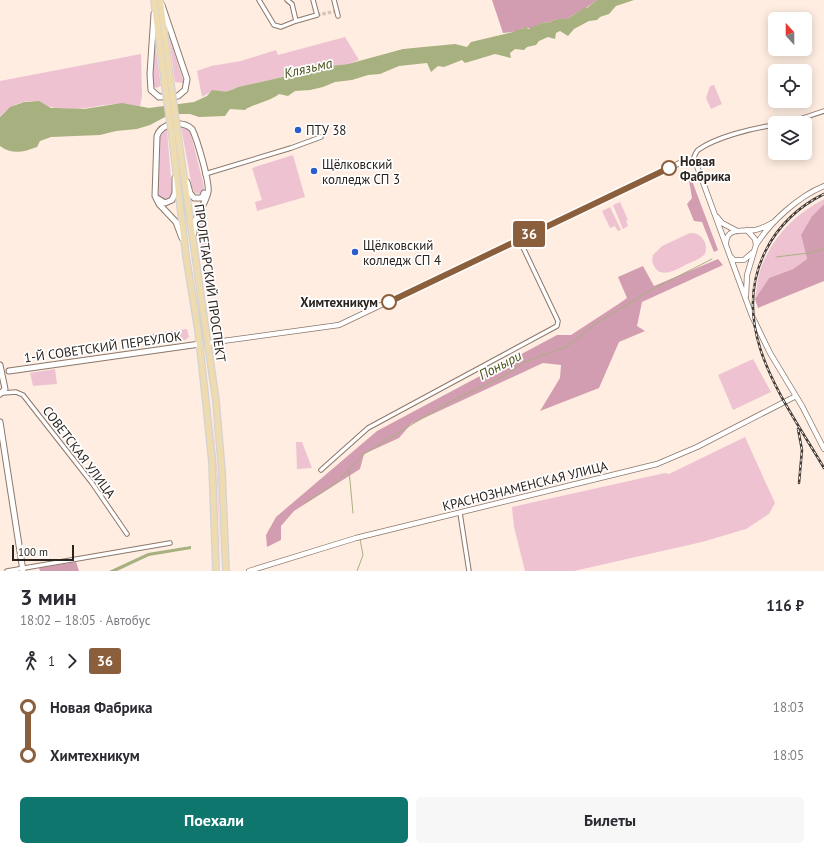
<!DOCTYPE html>
<html lang="ru">
<head>
<meta charset="utf-8">
<style>
  :root { --surface:#fff; --page:#f7f7f7; --text:#2b2b33; --muted:#7c7c81; --accent:#0f766e }
  body { margin:0; font-family:"PT Sans",sans-serif; background:var(--page); color:var(--text); height:100vh; display:flex; flex-direction:column; font-size:15px; white-space:nowrap }
  * { box-sizing:border-box; margin:0 }
  p { font-size:13px; color:var(--muted) }
  .icon { flex:none; width:22px; height:22px; fill:none; stroke:currentColor; stroke-width:2; stroke-linecap:round; stroke-linejoin:round }
  .map { position:relative; height:571px; overflow:hidden }
  .details { display:flex; flex-direction:column; background:var(--surface); flex:1 }
  .details>* { flex:none }
  .badge { padding:0 8px; border-radius:3px; font-size:14px; line-height:26px }
  .needle { width:26px; rotate:339deg }
  .controls { position:absolute; left:768px; top:12px; display:grid; gap:8px }
  .controls a { display:grid; place-items:center; width:44px; height:44px; border-radius:6px; background:var(--surface); box-shadow:0 2px 10px #0003; font-size:20px }
  .scale { position:absolute; left:12px; bottom:10px; width:62px; box-sizing:border-box; padding-left:4px; border:2px solid #2b231e; border-top:0; font-size:11px; line-height:14px; white-space:nowrap; color:#2b231e; -webkit-text-stroke:3px #fff; paint-order:stroke }
  .map>.badge { position:absolute; translate:-50% -50%; box-shadow:0 0 0 2px #fff }
  .legs { display:flex; align-items:center; gap:6px; height:44px; padding:0 20px; font-size:13px }
  .legs p { margin-inline-start:auto }
  .head { display:flex; align-items:center; justify-content:space-between; height:68px; padding:0 20px }
  h1 { font-size:22px; font-weight:700; line-height:30px }
  .action { display:flex; gap:8px; margin-top:auto; padding:8px 20px }
  .action a { flex:1; height:46px; border-radius:6px; background:var(--accent); color:#fff; font-size:16px; font-weight:700; line-height:46px; text-align:center }
  .action a+a { background:var(--page); color:var(--text) }
  ul { padding:0 20px; list-style:none }
  li { display:flex; align-items:center; gap:14px; height:48px; font-size:15px }
  li i { display:grid; place-items:center; width:6px; height:100%; margin:0 5px; background:currentColor }
  li i::after { content:''; width:10px; height:10px; margin:-5px; border:3px solid; border-radius:50%; background:var(--surface) }
  li p { margin-inline-start:auto }
  li:first-child i { background:linear-gradient(#0000 50%,currentColor 0) }
  li:last-child i { background:linear-gradient(currentColor 50%,#0000 0) }
  .map>svg:first-child { display:block }
</style>
</head>
<body>
<div class="map">
<svg width="824" height="571" viewBox="0 0 824 571">
  <rect width="100%" height="100%" fill="#ffede1"/>
  <path fill="#eec2d1" d="M169 36 184 83 175 82Z
    M345 37 359 60 348 64 331 66 238 87C230 91 222 95 214 90L202 97 197 71 211 66 241 61 276 50 278 55Z
    M155 44 161 86 156 88 153 86 152 69Z
    M141 54 142 96 140 107C121 101 104 105 85 108 77 110 66 108 58 108 44 108 42 98 23 102 14 104 5 110 0 117V81Z
    M714 85 722 104 711 109 706 98 710 86Z
    M181 127 188 129 191 135 203 182 204 189 201 194 195 193 192 187Z
    M167 129 172 191 170 197 164 200 158 196 157 189 159 137 161 133Z
    M293 155 305 197 257 211 255 202 262 200 252 168Z
    M824 199V204L812 216 801 235 807 259 793 269 769 278 755 299C757 290 757 280 760 271 771 238 794 215 824 199Z
    M620 202 628 220 626 221 628 226 623 229 613 205Z
    M610 207 621 230 618 231 615 226 610 228 602 211Z
    M200 212 209 247 205 255C196 240 195 228 200 212Z
    M690 233C701 232 709 243 705 254 700 259 692 262 685 265 673 272 656 280 652 260L653 255 662 246Z
    M187 329 189 337 185 340 171 342V331Z
    M167 332 168 342 152 345 150 334Z
    M753 359 771 392 733 410 718 375Z
    M55 369 57 384 33 386 30 373Z
    M211 402 218 479 221 571 217 479Z
    M745 437 775 503 769 514 746 529 702 542 574 571H525L514 527 512 507 665 473 669 474Z
    M296 442H302L312 468 297 469Z"/>
  <path fill="#d39db1" d="M492 0H597C588 8 577 12 567 19H558L547 23 544 22 532 28H523L519 31 503 33Z
    M691 178 718 250 714 252 702 222 694 221 687 204 692 198 689 180Z
    M824 204V281L758 308 755 299 769 278 793 269 807 259 801 235 812 216Z
    M718 259 723 265 642 302 637 326 645 331 619 342 599 388 540 411 560 378 561 365 543 363 411 424 399 438 364 454 360 469 294 511 281 526V540L267 547 266 535 276 517 377 431 557 335H571L620 303 627 298 618 277 643 266 654 286Z
    M76 562 79 571H40L39 568Z"/>
  <path fill="#a7b17f" d="M597 0H634L616 6 609 14 600 17 597 20 589 21 574 29 568 36 560 31 556 33 555 39 548 37 539 41 536 45 527 47 524 50 515 49 510 53 511 58 495 54 465 63 462 60 444 67 438 66 431 72 427 63 399 66 380 74 368 75 352 80 335 82 323 87 310 90 295 91 288 96 279 94C269 102 250 105 245 110L230 109 225 116 199 117 190 114H178L165 117 150 125 137 129 116 131 100 135 51 137 40 141 37 147C24 152 12 155 0 146V117L10 107 24 102 39 101 51 108H57L84 109 122 103 149 108 194 102 207 96 212 90C225 91 224 94 238 87L331 66 348 64 403 49 455 44 467 47 471 42 513 32 517 30H519L526 27 528 29 544 22 547 23 558 19H567L586 7 587 8Z
    M191 546V549L149 556 117 571H109L148 553Z"/>
  <g fill="none" stroke-linecap="round" stroke-linejoin="round">
    <path stroke="#a7b17f" stroke-width="1" d="M776 257 809 253 824 249
      M349 470 353 513
      M305 503 336 483 364 454 416 422 452 401 504 376 525 362 568 346 593 325 653 289 712 259
      M357 571 363 555 360 539"/>
    <path stroke="#d5c5ba" stroke-width="3.5" stroke-dasharray="3.5 2" stroke-linecap="butt" d="M317 15 337 11"/>
    <g stroke="#8c786b" stroke-width="5.5">
      <path id="minor" d="M259 0 274 25 281 27 296 21 292 4 287 0
        M334 0 338 16
        M296 21 317 15 313 0
        M788 123 824 111
        M693 161C694 157 695 153 698 150 716 137 753 128 775 125
        M205 174 291 148 321 137
        M3 393 16 392 23 395 92 483 127 534
        M321 470 368 428 557 326 558 321 519 239
        M460 513 469 571
        M7 571 170 543"/>
    </g>
    <g stroke="#8c786b" stroke-width="6">
      <path id="tertiary" d="M717 217 722 223 737 231
        M726 243C727 226 744 232 755 230 762 229 768 225 774 222
        M756 245C770 222 799 196 824 186
        M731 257 734 260H744L752 253
        M746 296 747 275 756 245 755 239 747 230
        M208 343 339 325 684 161H693L697 166 752 316 770 353 802 406 824 449
        M249 571 356 538 657 464 697 447 796 396"/>
    </g>
    <g stroke="#8c786b" stroke-width="7">
      <path id="secondary" d="M154 14 150 74 151 90 159 97 178 96 185 90 187 79 162 5
        M187 182 190 193 194 198H202L204 193
        M157 198 165 203 172 200 175 193V178
        M182 238 176 222 159 204 155 196 157 136C161 123 182 120 192 129 197 139 210 183 208 192 205 207 193 216 194 233
        M0 365 5 389 0 394
        M9 371 200 344
        M0 422 23 571"/>
    </g>
    <g stroke="#d5d3d2" stroke-width="8">
      <path id="primary" d="M154 0 165 86
        M160 0 171 85
        M172 136 186 256 198 330 206 403 212 462 216 571
        M178 136 216 401 222 472 226 571"/>
    </g>
    <use href="#minor" stroke="#fff" stroke-width="3.5"/>
    <use href="#tertiary" stroke="#fff" stroke-width="4.5"/>
    <use href="#secondary" stroke="#fff" stroke-width="5"/>
    <use href="#primary" stroke="#eedbaf" stroke-width="5.5"/>
    <g stroke="#443b35" stroke-width="2.5">
      <path id="rail" d="M824 194C799 206 778 226 766 250 726 328 786 403 824 468
        M798 429 802 450 799 483"/>
    </g>
    <use href="#rail" stroke="#fff" stroke-width="1" stroke-dasharray="3" stroke-linecap="butt"/>
    <g stroke="#d5d3d2" stroke-width="8" stroke-linecap="butt">
      <path id="primary-bridge" d="M171 85 178 136
        M165 86 172 136"/>
    </g>
    <use href="#primary-bridge" stroke="#eedbaf" stroke-width="5.5"/>
  </g>
  <g fill="none" stroke-linecap="round" stroke-linejoin="round">
    <g stroke="#fff" stroke-width="9">
      <path id="line-1" d="M389 302 669 168"/>
    </g>
    <use href="#line-1" stroke="#8b5e3c" stroke-width="6"/>
  </g>
  <g fill="#2c5dcb" stroke="#fff" stroke-width="1.5">
    <circle cx="298" cy="130" r="4"/>
    <circle cx="314" cy="171" r="4"/>
    <circle cx="355" cy="252" r="4"/>
  </g>
  <g fill="#fff" stroke="#8b5e3c" stroke-width="2">
    <circle cx="669" cy="168" r="7"/>
    <circle cx="389" cy="302" r="7"/>
  </g>
  <g text-anchor="middle" dominant-baseline="central" stroke-width="3.5" stroke-linejoin="round" paint-order="stroke">
    <g font-size="13" fill="#2b231e" stroke="#fff" text-anchor="start">
      <text x="306" y="130">ПТУ 38</text>
      <text x="322" y="164">Щёлковский<tspan x="322" dy="15">колледж СП 3</tspan></text>
      <text x="363" y="245">Щёлковский<tspan x="363" dy="15">колледж СП 4</tspan></text>
    </g>
    <g font-size="13" font-weight="bold" fill="#2b231e" stroke="#fff" text-anchor="start">
      <text x="680" y="161">Новая<tspan x="680" dy="15">Фабрика</tspan></text>
      <text x="378" y="302" text-anchor="end">Химтехникум</text>
    </g>
    <g font-size="13" fill="#2b231e" stroke="#fff">
      <text transform="translate(210 283) rotate(82)">ПРОЛЕТАРСКИЙ ПРОСПЕКТ</text>
      <text transform="translate(103 347) rotate(-8)">1-Й СОВЕТСКИЙ ПЕРЕУЛОК</text>
      <text transform="translate(79 452) rotate(53)">СОВЕТСКАЯ УЛИЦА</text>
      <text transform="translate(525 486) rotate(-14)">КРАСНОЗНАМЕНСКАЯ УЛИЦА</text>
    </g>
    <g font-size="14" font-style="italic" fill="#4a531a" stroke="#fff">
      <text transform="translate(308 68) rotate(-13)">Клязьма</text>
      <text transform="translate(500 365) rotate(-28)">Поныри</text>
    </g>
  </g>
</svg>
<div class="controls">
<a><svg class="needle" viewBox="-14 -14 28 28"><path d="M0-13l5 13h-10z" fill="#e53935"/><path d="M0 13l5-13h-10z" fill="#7c7c81"/></svg></a>
<a><svg class="icon" aria-label="locate" viewBox="0 0 24 24"><circle cx="12" cy="12" r="6"/><path d="M12 2v4M12 18v4M2 12h4M18 12h4"/></svg></a>
<a><svg class="icon" aria-label="layers" viewBox="0 0 24 24"><path d="M12 4l9 5-9 5-9-5zM3 14l9 5 9-5"/></svg></a>
</div>
<div class="scale">100 m</div>
<b class="badge" style="left:529px;top:234px;background:#8b5e3c;color:#fff">36</b>
</div>
<section class="details">
<div class="head"><div><h1>3 мин</h1><p>18:02 – 18:05 · Автобус</p></div><b>116 ₽</b></div>
<div class="legs"><svg class="icon" aria-label="walk" viewBox="0 0 24 24"><circle cx="13" cy="4" r="2"/><path d="M13 8l-2 6 4 7M11 14l-3 7M7 12l3-4h3l4 4"/></svg>1<svg class="icon" aria-label="forward" viewBox="0 0 24 24"><path d="M9 5l7 7-7 7"/></svg><b class="badge" style="background:#8b5e3c;color:#fff">36</b></div>
<ul>
<li><i style="color:#8b5e3c"></i><b>Новая Фабрика</b><p>18:03</p></li>
<li><i style="color:#8b5e3c"></i><b>Химтехникум</b><p>18:05</p></li>
</ul>
<div class="action"><a>Поехали</a><a>Билеты</a></div>
</section>
</body>
</html>
